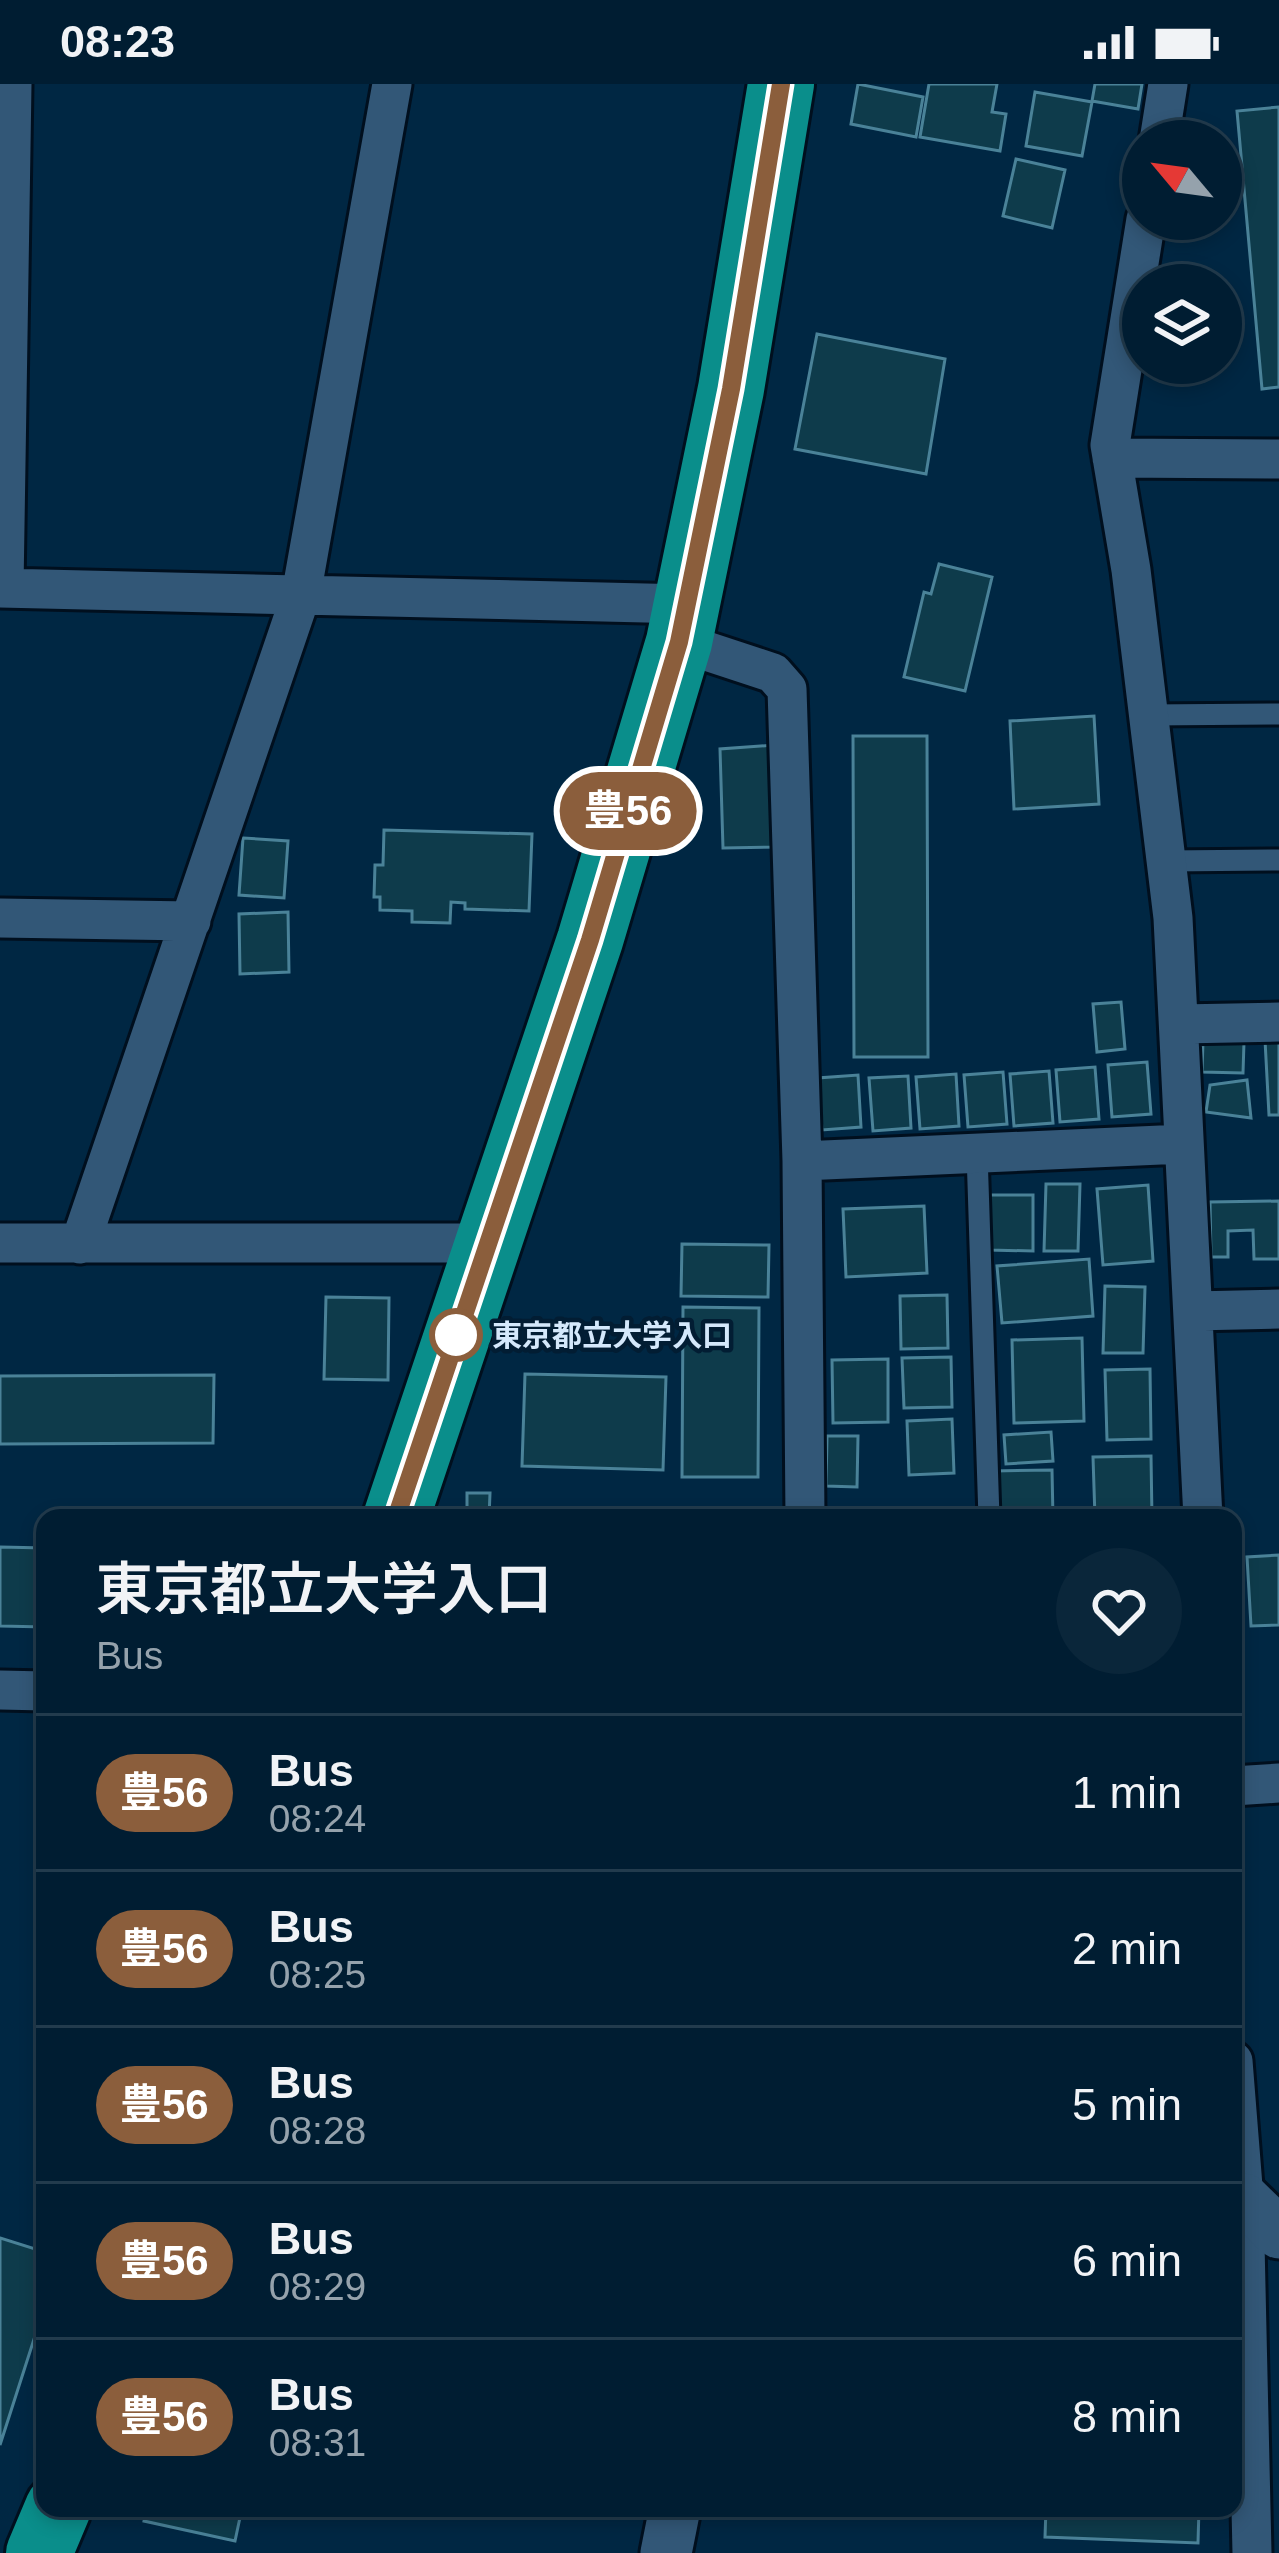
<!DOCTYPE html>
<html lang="en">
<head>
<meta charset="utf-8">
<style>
  :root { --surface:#001d32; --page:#0a263a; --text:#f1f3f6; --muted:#95a2ac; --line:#223b4d }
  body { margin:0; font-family:Helvetica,"Noto Sans JP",sans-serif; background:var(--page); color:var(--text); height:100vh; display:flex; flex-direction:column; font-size:45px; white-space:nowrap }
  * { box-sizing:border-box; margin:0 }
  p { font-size:39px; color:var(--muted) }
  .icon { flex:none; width:66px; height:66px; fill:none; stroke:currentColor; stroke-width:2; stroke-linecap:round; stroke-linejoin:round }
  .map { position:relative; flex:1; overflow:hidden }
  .drawer { position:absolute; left:36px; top:1425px; width:1206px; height:1008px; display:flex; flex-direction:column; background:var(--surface); border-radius:24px; box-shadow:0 6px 18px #0003,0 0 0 3px var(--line) }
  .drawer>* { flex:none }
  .badge { padding:0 24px; border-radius:39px; font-size:42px; line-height:78px }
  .needle { width:78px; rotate:299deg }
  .tools { position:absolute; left:1122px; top:36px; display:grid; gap:24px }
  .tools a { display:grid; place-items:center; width:120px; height:120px; border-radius:50%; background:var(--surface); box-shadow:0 6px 18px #0003,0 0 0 3px var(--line); font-size:60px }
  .map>.badge { position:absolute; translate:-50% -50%; box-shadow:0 0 0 6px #fff }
  .round { display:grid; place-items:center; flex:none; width:126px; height:126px; border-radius:63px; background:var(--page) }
  .summary { display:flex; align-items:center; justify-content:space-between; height:204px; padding:0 60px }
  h1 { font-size:57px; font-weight:600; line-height:90px }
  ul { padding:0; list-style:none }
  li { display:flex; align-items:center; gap:36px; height:156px; padding:0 60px; border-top:3px solid var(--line) }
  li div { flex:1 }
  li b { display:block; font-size:45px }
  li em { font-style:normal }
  li .badge { min-width:132px; font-weight:700; text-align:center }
  .status { display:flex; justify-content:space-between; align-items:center; height:84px; padding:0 60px; background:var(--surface); direction:ltr }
  .status svg { height:33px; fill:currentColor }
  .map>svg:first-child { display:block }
</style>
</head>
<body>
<div class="status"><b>08:23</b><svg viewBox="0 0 49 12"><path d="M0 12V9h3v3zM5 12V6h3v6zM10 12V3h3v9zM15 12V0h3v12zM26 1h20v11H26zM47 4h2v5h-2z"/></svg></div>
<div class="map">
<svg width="1279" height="2469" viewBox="0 0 1279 2469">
  <rect width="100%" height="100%" fill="#002743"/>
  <path fill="#0e3b4b" stroke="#4a8298" stroke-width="3" d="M858 0 923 13 916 53 851 40Z
    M929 0H997L992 28 1006 30 1000 67 920 53Z
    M1095 0H1142L1138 25 1092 17Z
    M1035 8 1092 18 1082 72 1026 62Z
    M1279 23V303L1262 305 1237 27Z
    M1016 75 1065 86 1052 144 1003 132Z
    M817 250 945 275 926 390 795 365Z
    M939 480 992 493 965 607 904 593 924 508 931 510Z
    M1094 632 1099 720 1014 725 1010 637Z
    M853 652H927L928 973H854Z
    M775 661 780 763 723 764 720 665Z
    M384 746 532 750 529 827 465 825V819L451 818 450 839 412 838V827L380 826V813H374L375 781H383Z
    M243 754 288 757 284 814 239 811Z
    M288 828 289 888 240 890 239 830Z
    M1121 918 1125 965 1097 968 1093 920Z
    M1265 956H1279V1031H1269Z
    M1203 957 1244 958 1243 989 1202 988Z
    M1147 978 1151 1030 1112 1033 1108 981Z
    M1095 983 1099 1035 1060 1038 1056 986Z
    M1049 987 1053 1039 1014 1042 1010 990Z
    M1003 988 1007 1040 968 1043 964 991Z
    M956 990 959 1042 920 1045 916 993Z
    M858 991 861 1043 822 1046 818 994Z
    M908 992 911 1044 873 1047 869 994Z
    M1247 996 1251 1034 1206 1028 1210 1001Z
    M1046 1100H1080L1078 1167H1044Z
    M1148 1101 1153 1177 1103 1181 1097 1105Z
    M989 1111H1033V1167L989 1166Z
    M1279 1117V1175H1254L1253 1146 1228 1147V1173H1211L1210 1118Z
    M924 1122 927 1189 846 1193 843 1125Z
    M682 1160 769 1161 768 1213 681 1212Z
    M1089 1175 1093 1232 1002 1239 997 1182Z
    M1105 1202 1145 1203 1143 1269H1103Z
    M947 1211 948 1264 901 1265 900 1212Z
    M326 1213 389 1214 388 1296 324 1295Z
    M683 1223 759 1224 758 1393H682Z
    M1082 1254 1084 1337 1014 1339 1012 1256Z
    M951 1273 952 1323 904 1324 902 1274Z
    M888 1275V1338L833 1339 832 1276Z
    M1150 1285 1151 1355 1107 1356 1105 1286Z
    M525 1290 666 1293 663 1386 522 1382Z
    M214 1291 213 1359 0 1360V1292Z
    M952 1335 954 1389 909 1391 907 1337Z
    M1051 1348 1053 1377 1006 1380 1004 1351Z
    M827 1352H858L857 1403 826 1402Z
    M1151 1372 1152 1434H1095L1093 1373Z
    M1052 1386 1053 1434H994L993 1387Z
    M467 1409H490L489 1434H467Z
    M891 1425V1434H833V1427Z
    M0 1463 45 1464V1543L0 1542Z
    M1279 1471V1541L1251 1542 1247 1473Z
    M0 2154 45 2168V2221L0 2361Z
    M147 2424H242L235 2457 144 2437Z
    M1046 2424H1199L1198 2459 1045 2453Z"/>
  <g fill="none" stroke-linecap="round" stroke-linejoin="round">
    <g stroke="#000f1e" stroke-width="27">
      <path id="service" d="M1149 631 1279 630
        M1167 777 1279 776
        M977 1069 989 1434"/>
    </g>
    <g stroke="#000f1e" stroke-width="45">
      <path id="minor" d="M1159 57 1168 0
        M1146 135 1110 361 1131 486 1173 834 1203 1434
        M1112 374 1279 375
        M0 504 688 520
        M4 504 12 0
        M679 558 773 589 787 605 802 1077 805 1434
        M0 834 191 837
        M1180 940 1279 938
        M802 1077 1183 1060
        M0 1159H487
        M80 1160 301 511 392 0
        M1193 1227 1279 1225
        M0 1606 45 1607
        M1233 1702 1279 1699
        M1233 1977 1244 2115 1252 2469"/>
    </g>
    <g stroke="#000f1e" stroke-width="57">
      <path id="tertiary" d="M1244 2115 1279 2149
        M666 2469 675 2424"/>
    </g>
    <g stroke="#000f1e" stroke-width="72">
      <path id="trunk" d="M396 1434 590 856 679 558 731 305 781 0
        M39 2469 58 2424"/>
    </g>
    <use href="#service" stroke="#325777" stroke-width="21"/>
    <use href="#minor" stroke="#325777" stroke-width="39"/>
    <use href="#tertiary" stroke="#325777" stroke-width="51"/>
    <use href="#trunk" stroke="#0a8e8b" stroke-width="66"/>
  </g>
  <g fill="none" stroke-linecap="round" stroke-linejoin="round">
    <g stroke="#fff" stroke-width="27">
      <path id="line" d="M396 1434 590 856 679 558 731 305 781 0"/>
    </g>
    <use href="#line" stroke="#8b5e3c" stroke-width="18"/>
  </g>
  <circle fill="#fff" stroke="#8b5e3c" stroke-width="6" cx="456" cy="1251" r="24"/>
  <g text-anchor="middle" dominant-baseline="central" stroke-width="9" stroke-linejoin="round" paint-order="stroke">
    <g font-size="30" font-weight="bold" fill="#d4e8fb" stroke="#021d33" text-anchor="start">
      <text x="492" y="1251">東京都立大学入口</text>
    </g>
  </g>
</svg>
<div class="tools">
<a><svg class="needle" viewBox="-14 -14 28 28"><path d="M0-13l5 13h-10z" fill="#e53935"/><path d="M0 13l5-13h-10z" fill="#95a2ac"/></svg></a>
<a><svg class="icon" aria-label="layers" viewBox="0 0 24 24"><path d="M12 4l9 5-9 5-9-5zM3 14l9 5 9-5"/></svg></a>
</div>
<b class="badge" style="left:628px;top:727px;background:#8b5e3c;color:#fff">豊56</b>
<section class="drawer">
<div class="summary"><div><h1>東京都立大学入口</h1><p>Bus</p></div><a class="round"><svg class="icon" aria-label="heart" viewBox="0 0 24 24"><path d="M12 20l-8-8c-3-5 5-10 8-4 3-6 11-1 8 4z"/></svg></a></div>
<ul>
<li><span class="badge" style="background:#8b5e3c;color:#fff">豊56</span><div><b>Bus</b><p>08:24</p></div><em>1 min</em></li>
<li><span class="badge" style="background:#8b5e3c;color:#fff">豊56</span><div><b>Bus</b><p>08:25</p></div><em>2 min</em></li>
<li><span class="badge" style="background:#8b5e3c;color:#fff">豊56</span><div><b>Bus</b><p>08:28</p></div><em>5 min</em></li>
<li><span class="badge" style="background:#8b5e3c;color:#fff">豊56</span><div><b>Bus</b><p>08:29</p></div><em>6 min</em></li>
<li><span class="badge" style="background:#8b5e3c;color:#fff">豊56</span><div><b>Bus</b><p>08:31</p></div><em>8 min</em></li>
</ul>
</section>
</div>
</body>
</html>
